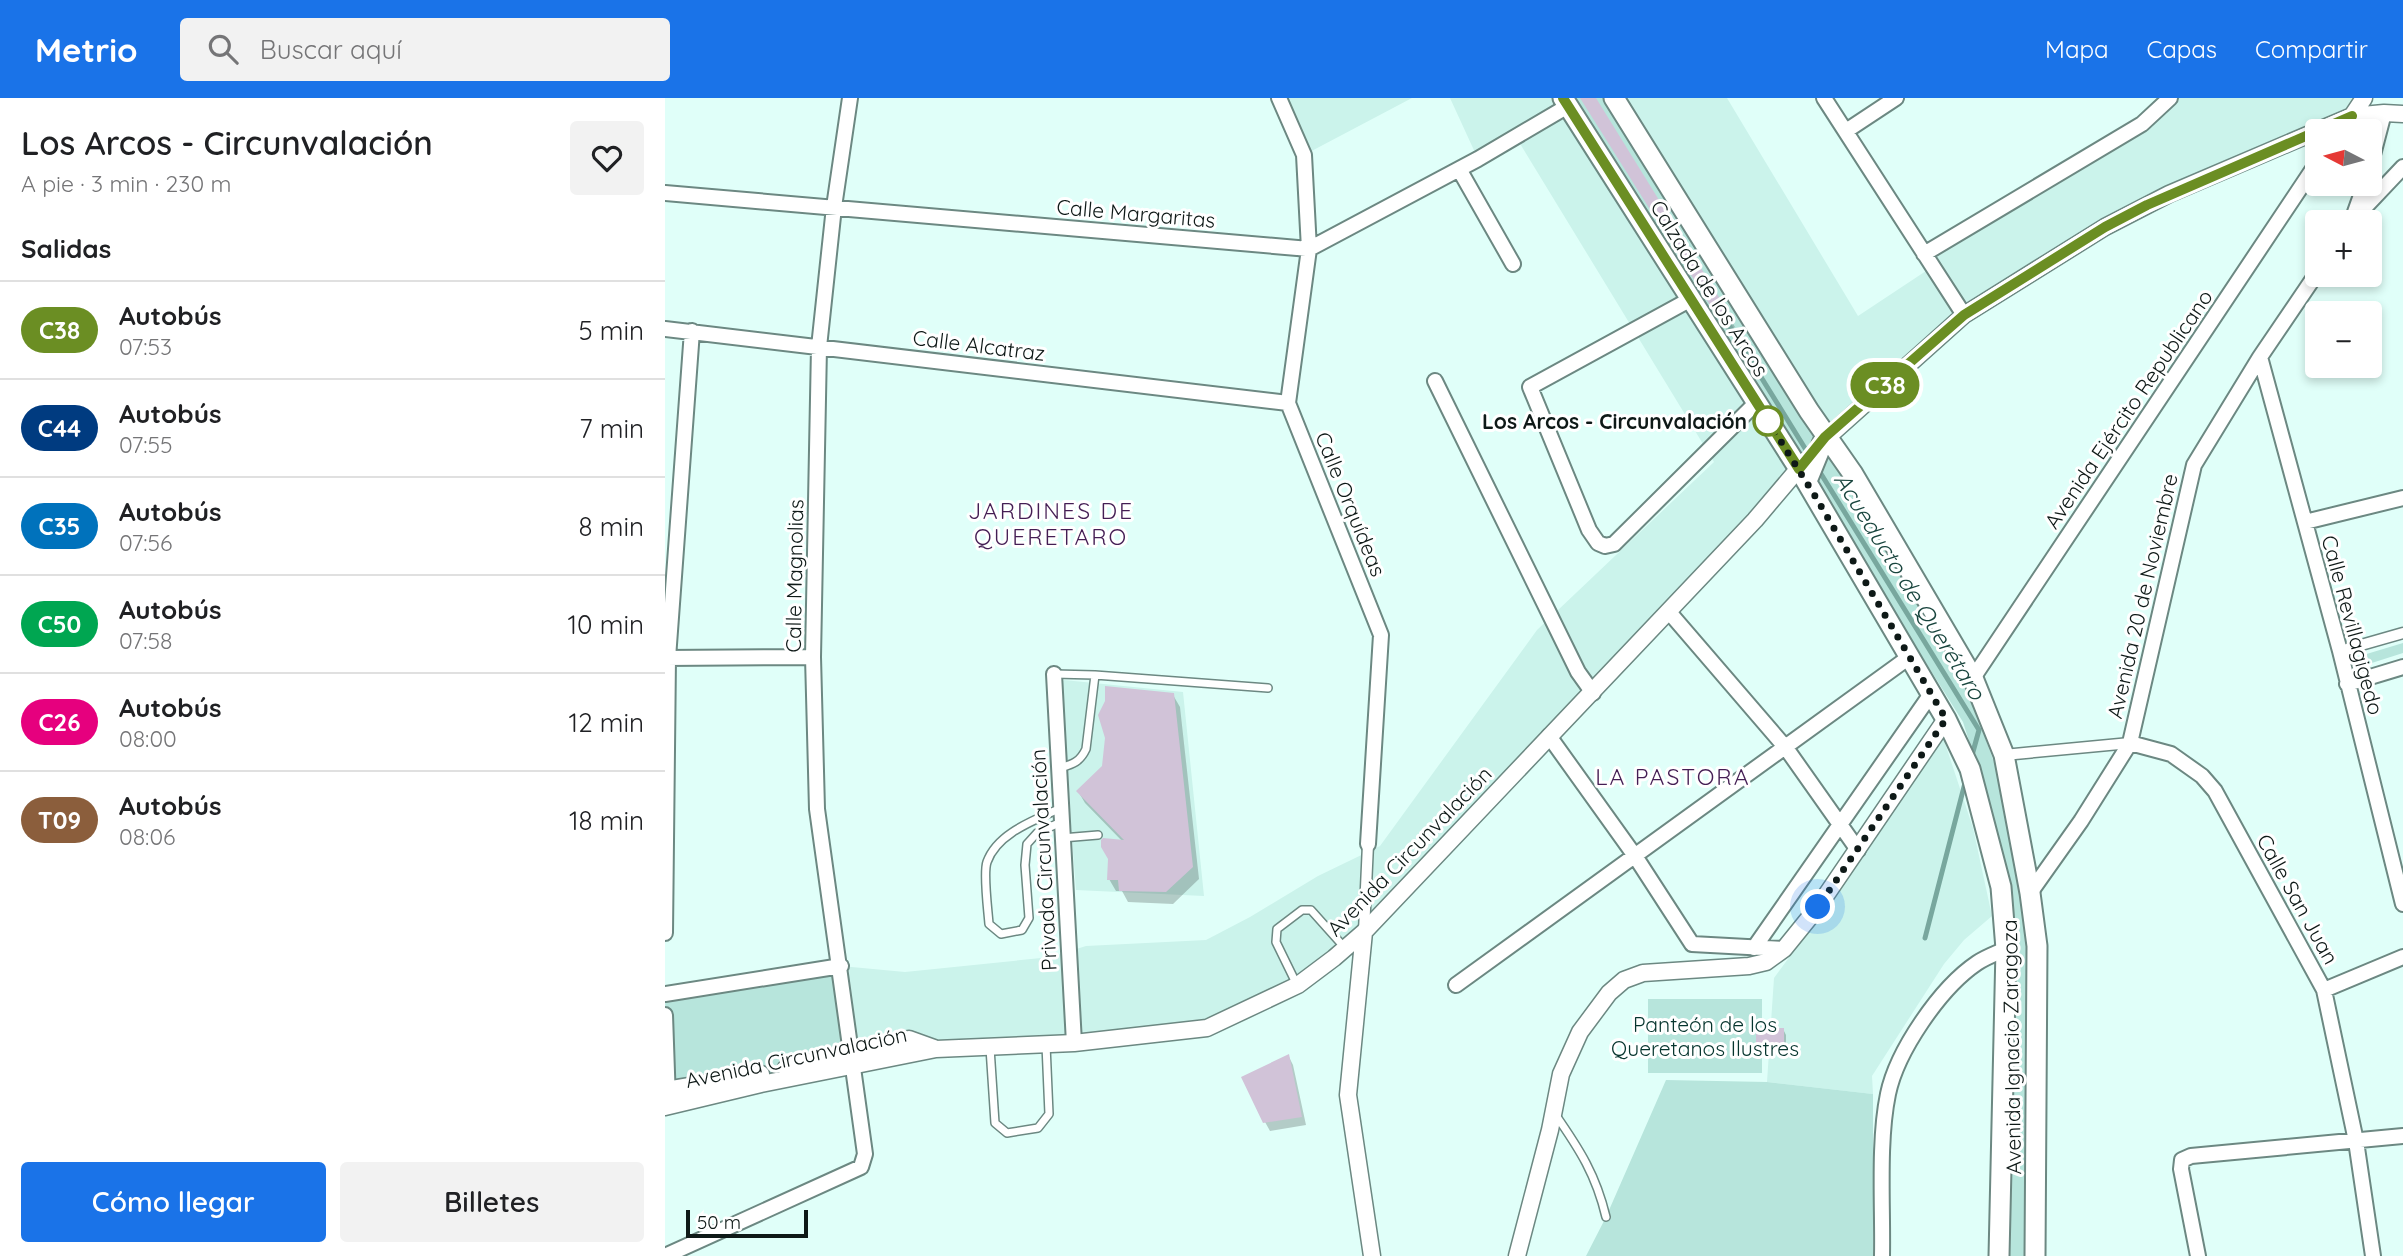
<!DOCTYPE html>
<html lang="es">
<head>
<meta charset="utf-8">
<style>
  :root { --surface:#fff; --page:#f2f2f2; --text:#202124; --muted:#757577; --line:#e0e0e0; --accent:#1a73e8 }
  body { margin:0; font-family:Quicksand,sans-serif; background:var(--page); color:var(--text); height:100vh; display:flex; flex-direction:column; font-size:26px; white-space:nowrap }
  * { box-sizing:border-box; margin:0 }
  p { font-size:23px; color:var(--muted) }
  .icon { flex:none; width:38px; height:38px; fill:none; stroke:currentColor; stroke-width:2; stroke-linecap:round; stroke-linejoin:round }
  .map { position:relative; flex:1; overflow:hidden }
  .panel { display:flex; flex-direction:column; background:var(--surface); width:665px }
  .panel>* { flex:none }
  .badge { padding:0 14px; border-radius:23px; font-size:24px; line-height:46px }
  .needle { width:46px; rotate:276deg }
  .fabs { position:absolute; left:1640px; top:21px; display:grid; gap:14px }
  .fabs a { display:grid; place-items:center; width:77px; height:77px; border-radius:7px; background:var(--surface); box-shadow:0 4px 10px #0003; font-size:35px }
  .scale { position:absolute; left:21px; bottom:18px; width:122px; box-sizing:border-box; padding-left:7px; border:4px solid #0e1917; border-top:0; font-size:19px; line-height:24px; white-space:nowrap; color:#0e1917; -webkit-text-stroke:5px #fff; paint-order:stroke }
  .you { position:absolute; width:35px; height:35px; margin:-18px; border:5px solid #fff; border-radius:50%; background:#1a73e8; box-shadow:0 0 0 10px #1a73e833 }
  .map>.badge { position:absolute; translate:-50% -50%; box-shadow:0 0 0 4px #fff }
  h2 { padding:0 21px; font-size:26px; line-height:63px }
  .round { display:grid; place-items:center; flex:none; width:74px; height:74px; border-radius:7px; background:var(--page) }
  .headline { display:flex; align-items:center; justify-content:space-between; height:119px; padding:0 21px }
  h1 { font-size:33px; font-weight:600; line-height:52px }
  .cta { display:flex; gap:14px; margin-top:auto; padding:14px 21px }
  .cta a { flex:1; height:80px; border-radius:7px; background:var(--accent); color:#fff; font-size:28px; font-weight:600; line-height:80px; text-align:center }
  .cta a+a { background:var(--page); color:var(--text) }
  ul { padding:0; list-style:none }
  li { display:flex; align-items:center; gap:21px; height:98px; padding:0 21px; border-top:2px solid var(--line) }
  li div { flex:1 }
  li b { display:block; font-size:26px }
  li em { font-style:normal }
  li .badge { min-width:77px; font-weight:700; text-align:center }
  header { display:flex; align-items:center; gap:42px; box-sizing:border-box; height:98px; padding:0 35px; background:var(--accent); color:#fff }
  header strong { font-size:33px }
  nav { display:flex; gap:38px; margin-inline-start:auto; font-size:24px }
  .search { width:490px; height:63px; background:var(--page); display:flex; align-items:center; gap:18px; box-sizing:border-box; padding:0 24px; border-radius:7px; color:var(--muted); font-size:26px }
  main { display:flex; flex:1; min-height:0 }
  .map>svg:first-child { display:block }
</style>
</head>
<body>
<header>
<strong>Metrio</strong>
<div class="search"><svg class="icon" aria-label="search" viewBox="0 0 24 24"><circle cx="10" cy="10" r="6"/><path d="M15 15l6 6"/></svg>Buscar aquí</div>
<nav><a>Mapa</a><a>Capas</a><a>Compartir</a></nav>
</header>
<main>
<section class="panel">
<div class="headline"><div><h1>Los Arcos - Circunvalación</h1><p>A pie · 3 min · 230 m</p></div><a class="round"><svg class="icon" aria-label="heart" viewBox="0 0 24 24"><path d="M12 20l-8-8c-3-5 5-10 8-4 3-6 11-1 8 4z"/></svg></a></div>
<h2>Salidas</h2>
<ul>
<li><span class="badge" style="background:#6b8e23;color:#fff">C38</span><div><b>Autobús</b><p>07:53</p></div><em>5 min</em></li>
<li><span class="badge" style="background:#003b80;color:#fff">C44</span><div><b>Autobús</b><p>07:55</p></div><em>7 min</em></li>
<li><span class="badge" style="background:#0072bc;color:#fff">C35</span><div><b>Autobús</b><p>07:56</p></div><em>8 min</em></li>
<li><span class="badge" style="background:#00a651;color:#fff">C50</span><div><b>Autobús</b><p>07:58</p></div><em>10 min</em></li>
<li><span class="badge" style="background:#e6007e;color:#fff">C26</span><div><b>Autobús</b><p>08:00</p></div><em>12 min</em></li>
<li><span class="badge" style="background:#8b5e3c;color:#fff">T09</span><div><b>Autobús</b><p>08:06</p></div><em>18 min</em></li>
</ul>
<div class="cta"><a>Cómo llegar</a><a>Billetes</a></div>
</section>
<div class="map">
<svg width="1738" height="1158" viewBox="0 0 1738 1158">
  <rect width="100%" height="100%" fill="#e0fff9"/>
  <path fill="#cbf3eb" d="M614 0H747L639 57Z
    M785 0H898L1134 371 669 860 542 930 187 955 176 868 240 874 386 859 421 848 541 842 585 819 653 778 715 748 872 532 1049 364 851 39 813 61Z
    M949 0H1062L1193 218 1267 169 1259 156 1505 0H1699L1687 18 1504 96 1299 217 1160 339Z
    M399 582 518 594 539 798 411 792 395 587Z
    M1276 633 1308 730 1327 818 1299 842 1279 866 1207 978 1208 996 1102 984 1109 880 1159 812Z"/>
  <path fill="#b7e5dc" d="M907 0H940L1203 419 1306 602 1329 664 1343 720 1368 860 1364 1158H1339L1345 820 1314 674 1298 624Z
    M1738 545V555L1688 571 1685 561Z
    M176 868 187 955 96 976 2 992 0 896Z
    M983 901H1097V975H983Z
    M1001 982 1102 984 1208 996V1158H921L941 1119Z"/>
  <path fill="#0003" d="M916 0H929L1070 229 1063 234Z
    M508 597 515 609 534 781 508 806 463 804 457 793H451L444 781 458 744 420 705 413 693Z
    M1118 931 1121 937V953H1096L1093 948Z
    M624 959 628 967 641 1027 605 1033 600 1024Z"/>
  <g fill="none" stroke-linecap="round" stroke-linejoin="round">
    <path stroke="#78a79e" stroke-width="5" d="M1057 216 1146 360
      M1153 371 1314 632 1306 661
      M1260 840 1301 681"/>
  </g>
  <path fill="#d1c3d8" d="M915 0H931L1065 217 1055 223Z
    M440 588 509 595 528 769 501 794 454 793 453 782H442L443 761 436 749V742L438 740 459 742 411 693 437 668 440 640 433 617 440 603Z
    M1091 930H1119V948H1091Z
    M624 956 637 1019 598 1025 576 979Z"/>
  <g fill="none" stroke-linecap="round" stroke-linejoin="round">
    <g stroke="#6c8882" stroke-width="10">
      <path id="service" d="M389 576 430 577 421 651C415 664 408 666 395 670
        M430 577 603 590
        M396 710C370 722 332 735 322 764 318 775 323 812 324 826L336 836 357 832 364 820 360 767 362 746 372 735 396 724
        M397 740 433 737
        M632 887 611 844 612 831 637 812H646L680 850
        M325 950 330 1025 342 1035 373 1030 384 1016 381 947
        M890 1016C915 1052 931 1077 941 1119"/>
    </g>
    <g stroke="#6c8882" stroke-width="13">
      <path id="pedestrian" d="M1675 553 1738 535
        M1339 657 1465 645
        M699 833 703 746"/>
    </g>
    <g stroke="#6c8882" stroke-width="18">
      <path id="minor" d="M614 0 639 57 644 151 623 305 716 537 703 746
        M1159 0 1299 217
        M1181 33 1231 0
        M794 71 848 166
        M1704 72 1719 15
        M0 95 644 151 813 61 903 8
        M1690 114 1700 86
        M1686 124 1738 69
        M1259 156 1477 26 1505 0
        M1026 201 865 289 924 432 933 445 940 448 949 446 1091 305
        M0 231 623 305
        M1595 259 1675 553 1738 806
        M770 283 913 574 928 595
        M1640 424 1738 400
        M1004 514 1121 650 1193 752
        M0 560 148 559
        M389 576 409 945
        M1308 580 1652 65
        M1682 586 1738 569
        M884 638 970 758 1027 846 1119 851
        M1465 645 1506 656 1537 678 1550 693 1659 892 1691 1043 1708 1158
        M1365 795 1416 723 1465 645 1529 367 1595 259 1652 175
        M0 835 3 560 27 233
        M1089 850 1266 596
        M791 887 1243 560
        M1659 892 1738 859
        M0 896 176 868
        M0 917 3 1003
        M0 1158 196 1069 200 1056 152 711 148 559 154 249 169 109 185 0
        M1217 1158C1218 1109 1213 1044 1223 996 1232 953 1275 890 1312 865 1321 859 1332 855 1341 851
        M1533 1158 1516 1071 1517 1062 1526 1058 1738 1038"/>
    </g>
    <g stroke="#6c8882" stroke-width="19">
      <path id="tertiary" d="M1687 18 1699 0
        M1155 346 1299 217 1440 129 1504 96 1687 18 1719 15 1738 16
        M699 834 683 997 707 1158
        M121 970 244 941 269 950
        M0 992 96 976
        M0 1009 96 986 271 951 409 945 542 930 633 887 669 860 699 834 1090 422 1140 363
        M852 1158 885 1032 896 976 915 934 944 895 959 882 978 875 1084 868 1101 864 1119 851 1153 809 1281 621"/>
    </g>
    <g stroke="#6c8882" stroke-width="23">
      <path id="secondary" d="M898 0 1134 371 1281 621 1305 671 1336 789 1341 851 1334 1158
        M949 0 1144 313 1188 376 1308 580 1339 657 1365 795 1372 848 1370 1158
        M1142 383 1160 339"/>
    </g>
    <use href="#service" stroke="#fff" stroke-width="7"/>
    <use href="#pedestrian" stroke="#fff" stroke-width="10"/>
    <use href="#minor" stroke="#fff" stroke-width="14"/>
    <use href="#tertiary" stroke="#fff" stroke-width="16"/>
    <use href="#secondary" stroke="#fff" stroke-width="19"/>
  </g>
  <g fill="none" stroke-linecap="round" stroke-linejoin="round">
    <g stroke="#fff" stroke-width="16">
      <path id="line" d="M898 0 1134 371 1160 339 1299 217 1440 129 1482 107 1687 18 1676 33"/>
    </g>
    <use href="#line" stroke="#6b8e23" stroke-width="10"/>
    <path stroke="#0e1917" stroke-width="7" stroke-dasharray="0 12.6" d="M1103 323 1150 398 1281 621 1153 809"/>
  </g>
  <circle fill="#fff" stroke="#6b8e23" stroke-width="3.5" cx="1103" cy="323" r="14"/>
  <g text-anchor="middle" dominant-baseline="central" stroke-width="6" stroke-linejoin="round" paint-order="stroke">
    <g font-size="21" fill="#0e1917" stroke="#fff">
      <text transform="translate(471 115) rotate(5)">Calle Margaritas</text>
      <text transform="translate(1045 190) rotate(58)">Calzada de los Arcos</text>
      <text transform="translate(314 247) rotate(7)">Calle Alcatraz</text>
      <text transform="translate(1463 311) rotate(-56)">Avenida Ejército Republicano</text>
      <text transform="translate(686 406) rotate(68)">Calle Orquídeas</text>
      <text transform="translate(129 478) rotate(-89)">Calle Magnolias</text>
      <text transform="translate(1477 498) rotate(-77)">Avenida 20 de Noviembre</text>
      <text transform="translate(1688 527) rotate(75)">Calle Revillagigedo</text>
      <text transform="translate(744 753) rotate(-46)">Avenida Circunvalación</text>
      <text transform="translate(378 762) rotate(-93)">Privada Circunvalación</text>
      <text transform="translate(1633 801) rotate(61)">Calle San Juan</text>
      <text transform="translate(1346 949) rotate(-91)">Avenida Ignacio Zaragoza</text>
      <text transform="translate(131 959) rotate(-12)">Avenida Circunvalación</text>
    </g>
    <g font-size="21" font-weight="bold" fill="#0e1917" stroke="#fff" text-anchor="end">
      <text x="1082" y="323">Los Arcos - Circunvalación</text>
    </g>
    <g font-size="21" fill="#06352e" stroke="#fff">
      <text x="1040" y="926">Panteón de los<tspan x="1040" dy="24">Queretanos Ilustres</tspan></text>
    </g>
    <g font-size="23" letter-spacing="2" fill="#441e54" stroke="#fff">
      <text x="386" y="412">JARDINES DE<tspan x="386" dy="26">QUERETARO</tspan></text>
      <text x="1008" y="678">LA PASTORA</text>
    </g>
    <g font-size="23" font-style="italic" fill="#19453e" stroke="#fff">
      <text transform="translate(1245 488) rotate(58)">Acueducto de Querétaro</text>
    </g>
  </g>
</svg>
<div class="fabs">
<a><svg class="needle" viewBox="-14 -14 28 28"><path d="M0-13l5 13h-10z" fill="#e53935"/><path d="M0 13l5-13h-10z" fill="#757577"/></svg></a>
<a>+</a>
<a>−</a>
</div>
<div class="scale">50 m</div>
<div class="you" style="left:1153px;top:809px"></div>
<b class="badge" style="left:1220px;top:287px;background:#6b8e23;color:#fff">C38</b>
</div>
</main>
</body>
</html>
